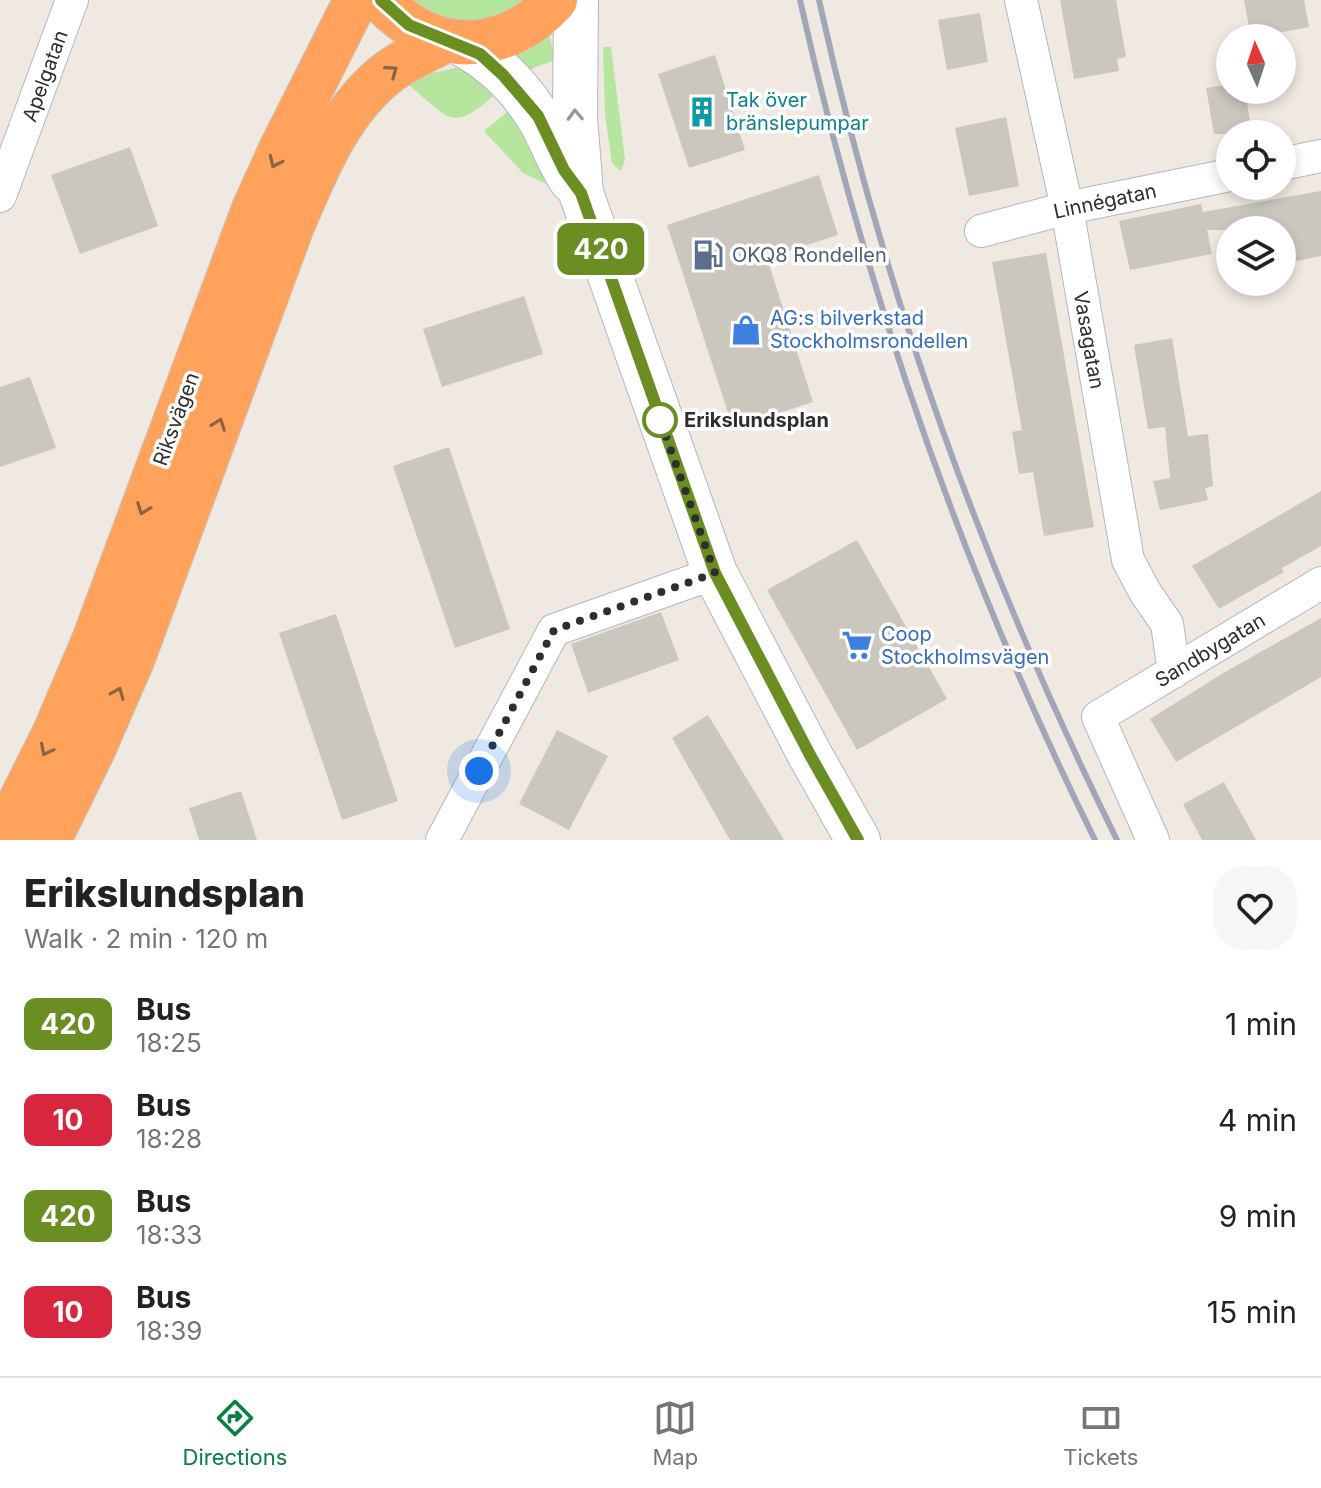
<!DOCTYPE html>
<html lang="en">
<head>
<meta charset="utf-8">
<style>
  :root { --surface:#fff; --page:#f6f6f6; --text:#222; --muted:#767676; --line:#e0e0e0; --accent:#0b8043 }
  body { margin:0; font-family:Inter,sans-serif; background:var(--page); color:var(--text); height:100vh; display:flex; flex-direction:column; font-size:30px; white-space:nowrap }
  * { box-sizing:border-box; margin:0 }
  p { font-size:26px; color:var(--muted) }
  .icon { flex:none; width:44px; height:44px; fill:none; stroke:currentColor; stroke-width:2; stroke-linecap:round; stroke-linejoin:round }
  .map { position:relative; height:840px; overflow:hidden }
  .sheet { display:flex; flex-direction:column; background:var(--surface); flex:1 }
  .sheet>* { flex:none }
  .badge { padding:0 16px; border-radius:12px; font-size:28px; line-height:52px }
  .needle { width:52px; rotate:357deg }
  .tools { position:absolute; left:1216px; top:24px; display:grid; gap:16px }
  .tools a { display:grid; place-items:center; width:80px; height:80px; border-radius:50%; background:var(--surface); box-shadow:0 4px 12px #0003; font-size:40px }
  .you { position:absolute; width:40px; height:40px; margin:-20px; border:6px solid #fff; border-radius:50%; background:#1a73e8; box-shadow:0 0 0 12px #1a73e833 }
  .map>.badge { position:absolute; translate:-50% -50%; box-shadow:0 0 0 4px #fff }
  .round { display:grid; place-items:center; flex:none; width:84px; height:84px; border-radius:32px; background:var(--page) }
  .headline { display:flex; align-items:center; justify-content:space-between; height:136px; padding:0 24px }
  h1 { font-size:38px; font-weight:800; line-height:60px }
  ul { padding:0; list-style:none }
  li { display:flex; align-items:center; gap:24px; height:96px; padding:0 24px }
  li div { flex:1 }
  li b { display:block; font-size:30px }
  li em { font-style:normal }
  li .badge { min-width:88px; font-weight:700; text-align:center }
  .menu { display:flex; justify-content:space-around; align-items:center; height:112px; border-top:2px solid var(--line); background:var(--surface); font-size:22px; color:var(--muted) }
  .menu a { display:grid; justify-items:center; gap:4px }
  .menu .active { color:var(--accent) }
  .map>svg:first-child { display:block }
</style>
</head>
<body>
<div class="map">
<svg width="1321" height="840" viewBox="0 0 1321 840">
  <rect width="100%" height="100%" fill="#efe9e1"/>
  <path fill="#b6e59e" d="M415 0H525L481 26 429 15Z
    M549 33 555 60 536 67 519 77 512 55 542 40Z
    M603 47H611L625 160 621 171 612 163 605 115Z
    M455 68H466L498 92C453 132 452 122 409 85L422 75Z
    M511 109 551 186 523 173 484 131Z"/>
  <path fill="#cbc7bf" d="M1060 0H1116L1126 57 1117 59 1119 71 1074 79Z
    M1244 0H1304L1309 27 1251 38Z
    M980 13 988 62 947 70 938 20Z
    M715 55 745 150 689 168 658 74Z
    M1230 84V90H1245L1252 134H1214L1206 88Z
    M1006 117 1019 186 969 196 955 128Z
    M130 147 158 226 80 254 51 175Z
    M819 175 838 235 767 258 813 402 733 428 667 225Z
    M1321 191V256L1282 264V230H1207L1212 254 1130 270 1119 221 1201 204 1203 212Z
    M1046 253 1094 527 1044 536 1033 472 1019 474 1012 432 1022 430 992 262Z
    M524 296 543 354 442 387 423 329Z
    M1172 338 1188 436 1208 434 1213 486 1205 488 1208 500 1160 510 1153 481 1170 478 1165 427 1148 429 1134 345Z
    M30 377 56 448 0 467V387Z
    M449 447 510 629 455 648 393 466Z
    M1321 491V546L1282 568 1284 572 1219 609 1192 566Z
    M857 540 947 699 857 750 767 590Z
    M661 612 679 660 588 693 571 644Z
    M336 614 398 801 342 820 279 633Z
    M1321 618V677L1176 762 1150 719 1225 672Z
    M708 715 716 728 784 840H730L672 738Z
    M557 730 608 756 569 830 519 804Z
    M1224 782 1256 840H1202L1183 804Z
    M241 791 257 840H199L189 808Z"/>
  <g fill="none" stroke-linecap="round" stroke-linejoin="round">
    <g stroke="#b4b7c1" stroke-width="34">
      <path id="street" d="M1021 0 1067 208 1128 560 1145 592 1167 624 1174 672
        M1282 164 1321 156
        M0 196 72 0
        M981 231 1067 208 1230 175
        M442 840 554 630 715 573
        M1153 840 1098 717 1321 583"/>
    </g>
    <g stroke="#b4b7c1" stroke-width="46">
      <path id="secondary" d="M576 0 575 118 581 193 715 573 810 755 858 840
        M460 43C491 59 518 85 537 115 551 136 557 161 572 181"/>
    </g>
    <g stroke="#c9c9c9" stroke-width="46">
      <path id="highway" d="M381 0C432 57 505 56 555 0
        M1 840 54 734 94 640 253 211 280 151 356 0
        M49 840 94 748 133 658 291 229C315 173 339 109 390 71 407 59 426 50 445 41"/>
    </g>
    <use href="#street" stroke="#fff" stroke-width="32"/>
    <use href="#secondary" stroke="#fff" stroke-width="44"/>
    <use href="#highway" stroke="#ffa35c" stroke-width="44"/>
    <path stroke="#a3a6b8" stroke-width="6" d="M800 0C865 291 963 573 1095 840
      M819 0C884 295 983 569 1117 840"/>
  </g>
  <defs><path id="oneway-chevron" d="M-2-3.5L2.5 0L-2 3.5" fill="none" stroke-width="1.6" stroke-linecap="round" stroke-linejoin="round" transform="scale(2)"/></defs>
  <g stroke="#8c6343">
    <use href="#oneway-chevron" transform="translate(392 71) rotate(-36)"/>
    <use href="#oneway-chevron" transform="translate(275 162) rotate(115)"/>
    <use href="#oneway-chevron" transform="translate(219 424) rotate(-70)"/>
    <use href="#oneway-chevron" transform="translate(143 509) rotate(110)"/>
    <use href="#oneway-chevron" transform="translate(118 693) rotate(-67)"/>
    <use href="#oneway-chevron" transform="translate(46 750) rotate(117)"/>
  </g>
  <use stroke="#969696" href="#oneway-chevron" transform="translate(575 115) rotate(-92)"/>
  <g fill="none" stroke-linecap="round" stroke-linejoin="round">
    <g stroke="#fff" stroke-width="18">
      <path id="line" d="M381 0 409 25 480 54 503 75 538 116 564 170 581 193 715 573 810 755 858 840"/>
    </g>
    <use href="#line" stroke="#6b8e23" stroke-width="12"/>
    <path stroke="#2e2e2e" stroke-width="8" stroke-dasharray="0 14.4" d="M479 771 554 630 715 573 660 420"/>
  </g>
  <defs>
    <g id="building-bare" transform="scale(2.4)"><path d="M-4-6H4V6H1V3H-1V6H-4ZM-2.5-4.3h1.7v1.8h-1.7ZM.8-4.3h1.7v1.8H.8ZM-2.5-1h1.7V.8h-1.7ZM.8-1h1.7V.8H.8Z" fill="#0f9aa8" stroke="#fff" stroke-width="2.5" paint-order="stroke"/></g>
    <g id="fuel-bare" transform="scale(2.4)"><path d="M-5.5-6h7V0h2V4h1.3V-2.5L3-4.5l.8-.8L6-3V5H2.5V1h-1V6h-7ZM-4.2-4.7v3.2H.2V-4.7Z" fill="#5c6f8a" stroke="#fff" stroke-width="2.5" paint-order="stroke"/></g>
    <g id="shop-bare" transform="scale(2.4)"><path d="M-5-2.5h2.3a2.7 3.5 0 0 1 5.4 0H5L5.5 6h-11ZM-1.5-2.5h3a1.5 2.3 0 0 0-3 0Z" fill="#3f7fe0" stroke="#fff" stroke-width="2.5" paint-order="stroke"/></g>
    <g id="supermarket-bare" transform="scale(2.4)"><path d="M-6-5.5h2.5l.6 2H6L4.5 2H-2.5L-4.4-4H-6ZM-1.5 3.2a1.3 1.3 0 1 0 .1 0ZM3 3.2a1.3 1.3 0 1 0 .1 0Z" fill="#3f7fe0" stroke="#fff" stroke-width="2.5" paint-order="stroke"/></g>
  </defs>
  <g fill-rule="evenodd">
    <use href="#building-bare" x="702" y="112"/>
    <use href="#fuel-bare" x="708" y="255"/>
    <use href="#shop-bare" x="746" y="330"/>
    <use href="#supermarket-bare" x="857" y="645"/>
  </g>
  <circle fill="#fff" stroke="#6b8e23" stroke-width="4" cx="660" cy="420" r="16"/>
  <g text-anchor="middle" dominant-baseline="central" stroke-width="7" stroke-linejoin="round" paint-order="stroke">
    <g font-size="20" fill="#2e2e2e" stroke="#fff">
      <text transform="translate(45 76) rotate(-70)">Apelgatan</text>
      <text transform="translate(1105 201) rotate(-12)">Linnégatan</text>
      <text transform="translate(1089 340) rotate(80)">Vasagatan</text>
      <text transform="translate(176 419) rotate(-70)">Riksvägen</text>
      <text transform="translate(1210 650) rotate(-31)">Sandbygatan</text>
    </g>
    <g font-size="20" fill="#0d838f" stroke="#fff" text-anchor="start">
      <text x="726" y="100">Tak över<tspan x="726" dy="23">bränslepumpar</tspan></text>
    </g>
    <g font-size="20" fill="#4e5e75" stroke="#fff" text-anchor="start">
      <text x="732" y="255">OKQ8 Rondellen</text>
    </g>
    <g font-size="20" fill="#366cbe" stroke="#fff" text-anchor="start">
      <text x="770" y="318">AG:s bilverkstad<tspan x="770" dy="23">Stockholmsrondellen</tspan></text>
      <text x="881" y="634">Coop<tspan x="881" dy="23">Stockholmsvägen</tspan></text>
    </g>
    <g font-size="20" font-weight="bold" fill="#2e2e2e" stroke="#fff" text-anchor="start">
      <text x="684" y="420">Erikslundsplan</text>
    </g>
  </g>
</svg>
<div class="tools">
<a><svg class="needle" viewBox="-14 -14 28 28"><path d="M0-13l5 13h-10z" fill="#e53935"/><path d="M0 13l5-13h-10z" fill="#767676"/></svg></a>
<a><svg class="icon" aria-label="locate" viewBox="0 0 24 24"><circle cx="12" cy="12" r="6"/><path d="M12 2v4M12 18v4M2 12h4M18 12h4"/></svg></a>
<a><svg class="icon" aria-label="layers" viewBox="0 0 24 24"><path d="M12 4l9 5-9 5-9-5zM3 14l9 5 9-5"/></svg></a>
</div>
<div class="you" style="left:479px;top:771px"></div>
<b class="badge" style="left:601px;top:249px;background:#6b8e23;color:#fff">420</b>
</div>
<section class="sheet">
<div class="headline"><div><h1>Erikslundsplan</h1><p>Walk · 2 min · 120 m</p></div><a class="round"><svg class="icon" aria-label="heart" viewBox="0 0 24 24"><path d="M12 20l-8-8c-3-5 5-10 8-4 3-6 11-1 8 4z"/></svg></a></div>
<ul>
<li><span class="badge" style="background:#6b8e23;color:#fff">420</span><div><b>Bus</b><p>18:25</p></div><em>1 min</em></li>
<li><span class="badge" style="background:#d7263d;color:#fff">10</span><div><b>Bus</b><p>18:28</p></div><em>4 min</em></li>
<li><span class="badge" style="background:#6b8e23;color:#fff">420</span><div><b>Bus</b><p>18:33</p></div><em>9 min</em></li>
<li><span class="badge" style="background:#d7263d;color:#fff">10</span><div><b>Bus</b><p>18:39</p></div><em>15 min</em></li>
</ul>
</section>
<nav class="menu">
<a class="active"><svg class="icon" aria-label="directions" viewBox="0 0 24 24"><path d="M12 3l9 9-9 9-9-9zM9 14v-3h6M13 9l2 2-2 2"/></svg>Directions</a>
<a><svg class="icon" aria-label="map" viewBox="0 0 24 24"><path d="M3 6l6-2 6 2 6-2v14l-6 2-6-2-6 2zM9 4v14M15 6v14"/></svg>Map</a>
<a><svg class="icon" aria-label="tickets" viewBox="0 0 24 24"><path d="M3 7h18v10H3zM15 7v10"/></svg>Tickets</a>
</nav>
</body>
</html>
